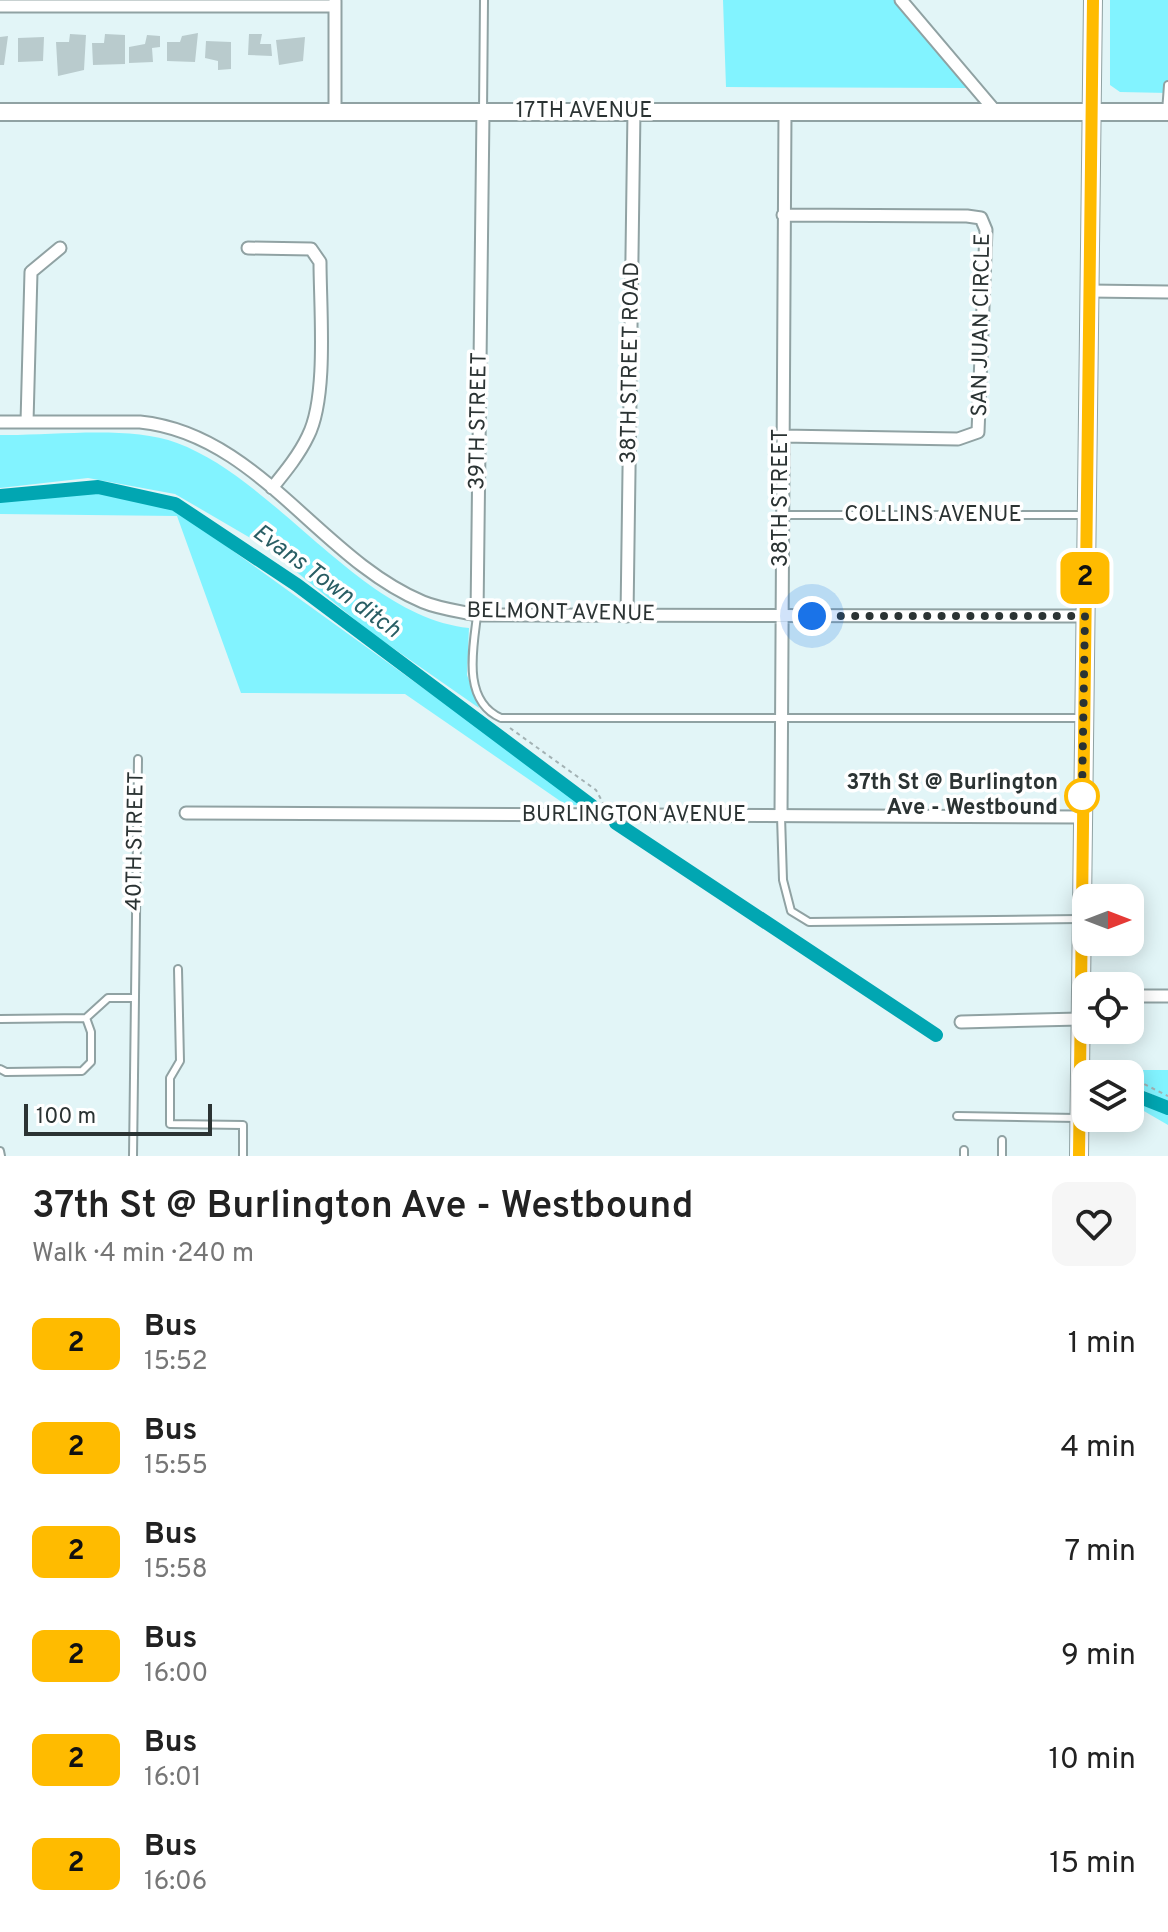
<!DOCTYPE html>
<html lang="en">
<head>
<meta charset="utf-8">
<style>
  :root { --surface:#fff; --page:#f6f6f6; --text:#222; --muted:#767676 }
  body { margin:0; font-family:Overpass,sans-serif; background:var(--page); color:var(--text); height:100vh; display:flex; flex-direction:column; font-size:30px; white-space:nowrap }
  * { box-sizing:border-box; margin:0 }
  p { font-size:26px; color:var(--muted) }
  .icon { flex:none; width:44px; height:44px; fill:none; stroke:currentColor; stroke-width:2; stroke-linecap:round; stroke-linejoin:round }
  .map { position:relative; height:1156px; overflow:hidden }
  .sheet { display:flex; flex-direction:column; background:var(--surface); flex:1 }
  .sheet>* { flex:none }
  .badge { padding:0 16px; border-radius:12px; font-size:28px; line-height:52px }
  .needle { width:52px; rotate:90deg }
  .tools { position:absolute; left:1072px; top:884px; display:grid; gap:16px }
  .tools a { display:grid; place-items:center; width:72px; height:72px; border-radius:16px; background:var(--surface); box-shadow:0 4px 20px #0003; font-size:40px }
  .scale { position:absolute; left:24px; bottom:20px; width:188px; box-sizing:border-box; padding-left:8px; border:4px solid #2b3333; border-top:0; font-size:22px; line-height:28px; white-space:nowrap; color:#2b3333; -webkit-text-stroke:6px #fff; paint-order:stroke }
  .you { position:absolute; width:40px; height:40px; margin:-20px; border:6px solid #fff; border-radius:50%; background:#1a73e8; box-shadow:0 0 0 12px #1a73e833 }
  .map>.badge { position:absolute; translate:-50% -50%; box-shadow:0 0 0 4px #fff }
  .round { display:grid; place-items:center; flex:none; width:84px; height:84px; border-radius:16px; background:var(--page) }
  .head { display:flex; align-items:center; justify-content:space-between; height:136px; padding:0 32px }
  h1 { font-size:38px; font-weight:600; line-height:60px }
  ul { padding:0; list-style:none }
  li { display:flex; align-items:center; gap:24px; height:104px; padding:0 32px }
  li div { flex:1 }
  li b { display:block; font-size:30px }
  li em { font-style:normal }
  li .badge { min-width:88px; font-weight:700; text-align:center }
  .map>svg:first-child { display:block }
</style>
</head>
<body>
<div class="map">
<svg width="1168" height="1156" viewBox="0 0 1168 1156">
  <rect width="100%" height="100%" fill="#e2f5f7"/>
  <path fill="#82f3ff" d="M723 0H895L969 88 726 87Z
    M1110 0H1168V93L1120 92 1110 85Z
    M0 435C53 436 128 425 177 443 277 480 361 617 469 628L467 675 479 708 370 632 266 547 175 494 88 478 0 488Z
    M97 491 175 509 585 805H566L405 694 241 693 177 516 0 514V500Z
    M1100 1070H1168V1102L1130 1084V1074H1100Z
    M1130 1096 1168 1111V1125L1130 1103Z"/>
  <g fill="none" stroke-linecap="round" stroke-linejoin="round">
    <path stroke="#01a6b2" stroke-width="14" d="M0 496 98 487 175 504 297 585 592 806
      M616 823 936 1035
      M1130 1093 1168 1108"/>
  </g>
  <path fill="#b9cbcd" d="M198 33 195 62 167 61V42H180L182 36Z
    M70 34 86 35 84 70 58 76 56 42H69Z
    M105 34 125 35V64L93 65 92 43H104Z
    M249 34H262L260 44H271L272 56 248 55Z
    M147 35 160 36V47L152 48 153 62 129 63V47L145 44Z
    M8 36 4 65H0V37Z
    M44 37 43 61 18 62V38Z
    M305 37 303 61 279 65 276 40Z
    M206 41 231 42V69L218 70V61L205 58Z"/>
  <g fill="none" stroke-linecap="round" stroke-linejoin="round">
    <g stroke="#90a2a3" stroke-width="10">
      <path id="lane" d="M483 112 484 0
        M1166 112 1168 85
        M781 515H1085
        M477 616C473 649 462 701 501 718H1083
        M781 816 783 880 791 911 809 922 1079 919
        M178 969 180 1061 170 1078V1124L243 1125V1156
        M0 1019 86 1018 108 998H134
        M0 1069 6 1072 82 1071 91 1062V1032L86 1018
        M957 1116 1077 1118
        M1002 1140V1156
        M964 1150V1156
        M0 1151 1 1156
        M133 1156 138 759"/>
    </g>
    <g stroke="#90a2a3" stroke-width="15">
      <path id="street" d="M901 0 996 112
        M0 6H335
        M335 111V1
        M248 248 311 249 320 262C320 308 328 397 308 436 299 455 285 472 272 488
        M1089 291 1168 292
        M0 422H140C258 434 320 559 423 602 440 609 459 611 477 615L1085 616
        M27 422 31 272 60 248
        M782 436 958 439 978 432 986 230 981 218 967 216 783 215
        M477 615 483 112
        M627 616 634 110
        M186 813 1082 817
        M781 816 785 112
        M1130 996H1168
        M961 1022 1080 1019"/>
    </g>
    <g stroke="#90a2a3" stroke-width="20">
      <path id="secondary" d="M0 112H1168
        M1079 1156 1093 0"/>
    </g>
    <path stroke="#a3b2b4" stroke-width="2" stroke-dasharray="4 4" stroke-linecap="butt" d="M510 728 596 790 603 803
      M1130 1077 1168 1096"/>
    <use href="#lane" stroke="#fff" stroke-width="6"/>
    <use href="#street" stroke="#fff" stroke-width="11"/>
    <use href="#secondary" stroke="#fff" stroke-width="16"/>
  </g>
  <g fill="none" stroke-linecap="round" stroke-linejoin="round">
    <g stroke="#fff" stroke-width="18">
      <path id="line" d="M1079 1156 1093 0"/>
    </g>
    <use href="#line" stroke="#fb0" stroke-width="12"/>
    <path stroke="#2b3333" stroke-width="8" stroke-dasharray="0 14.4" d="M812 616H1085L1082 796"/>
  </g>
  <circle fill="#fff" stroke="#fb0" stroke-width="4" cx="1082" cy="796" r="16"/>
  <g text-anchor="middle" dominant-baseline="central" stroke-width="7" stroke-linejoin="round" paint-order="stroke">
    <g font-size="22" fill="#2b3333" stroke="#fff">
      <text x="584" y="111">17TH AVENUE</text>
      <text transform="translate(982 325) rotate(-89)">SAN JUAN CIRCLE</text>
      <text transform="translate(631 363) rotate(-89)">38TH STREET ROAD</text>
      <text transform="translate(479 421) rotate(-89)">39TH STREET</text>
      <text transform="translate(781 498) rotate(-90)">38TH STREET</text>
      <text x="933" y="515">COLLINS AVENUE</text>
      <text transform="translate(561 613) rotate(1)">BELMONT AVENUE</text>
      <text x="634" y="815">BURLINGTON AVENUE</text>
      <text transform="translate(136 841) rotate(-89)">40TH STREET</text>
    </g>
    <g font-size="22" font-weight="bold" fill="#2b3333" stroke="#fff" text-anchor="end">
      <text x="1058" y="783">37th St @ Burlington<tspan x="1058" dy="25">Ave - Westbound</tspan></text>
    </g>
    <g font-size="24" font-style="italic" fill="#295e64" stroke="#fff">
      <text transform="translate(326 582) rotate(36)">Evans Town ditch</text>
    </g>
  </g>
</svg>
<div class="tools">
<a><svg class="needle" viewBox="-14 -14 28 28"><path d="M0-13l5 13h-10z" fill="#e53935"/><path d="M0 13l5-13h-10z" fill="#767676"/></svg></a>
<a><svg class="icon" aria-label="locate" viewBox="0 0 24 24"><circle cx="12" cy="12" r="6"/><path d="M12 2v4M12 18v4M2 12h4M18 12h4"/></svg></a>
<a><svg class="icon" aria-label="layers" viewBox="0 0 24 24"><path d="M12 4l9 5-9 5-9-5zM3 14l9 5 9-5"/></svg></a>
</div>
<div class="scale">100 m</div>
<div class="you" style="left:812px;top:616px"></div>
<b class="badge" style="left:1085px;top:578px;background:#fb0;color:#111">2</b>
</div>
<section class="sheet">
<div class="head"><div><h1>37th St @ Burlington Ave - Westbound</h1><p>Walk · 4 min · 240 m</p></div><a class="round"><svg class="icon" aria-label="heart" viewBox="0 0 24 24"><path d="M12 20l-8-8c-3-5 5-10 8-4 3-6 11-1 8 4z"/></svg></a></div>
<ul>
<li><span class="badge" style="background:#fb0;color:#111">2</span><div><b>Bus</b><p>15:52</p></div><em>1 min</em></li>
<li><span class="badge" style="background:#fb0;color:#111">2</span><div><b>Bus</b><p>15:55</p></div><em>4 min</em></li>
<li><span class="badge" style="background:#fb0;color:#111">2</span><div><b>Bus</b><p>15:58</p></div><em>7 min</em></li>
<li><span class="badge" style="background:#fb0;color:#111">2</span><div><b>Bus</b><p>16:00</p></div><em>9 min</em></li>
<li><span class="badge" style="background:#fb0;color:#111">2</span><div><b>Bus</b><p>16:01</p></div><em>10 min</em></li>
<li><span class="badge" style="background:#fb0;color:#111">2</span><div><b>Bus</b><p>16:06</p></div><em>15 min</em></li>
</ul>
</section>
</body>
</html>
